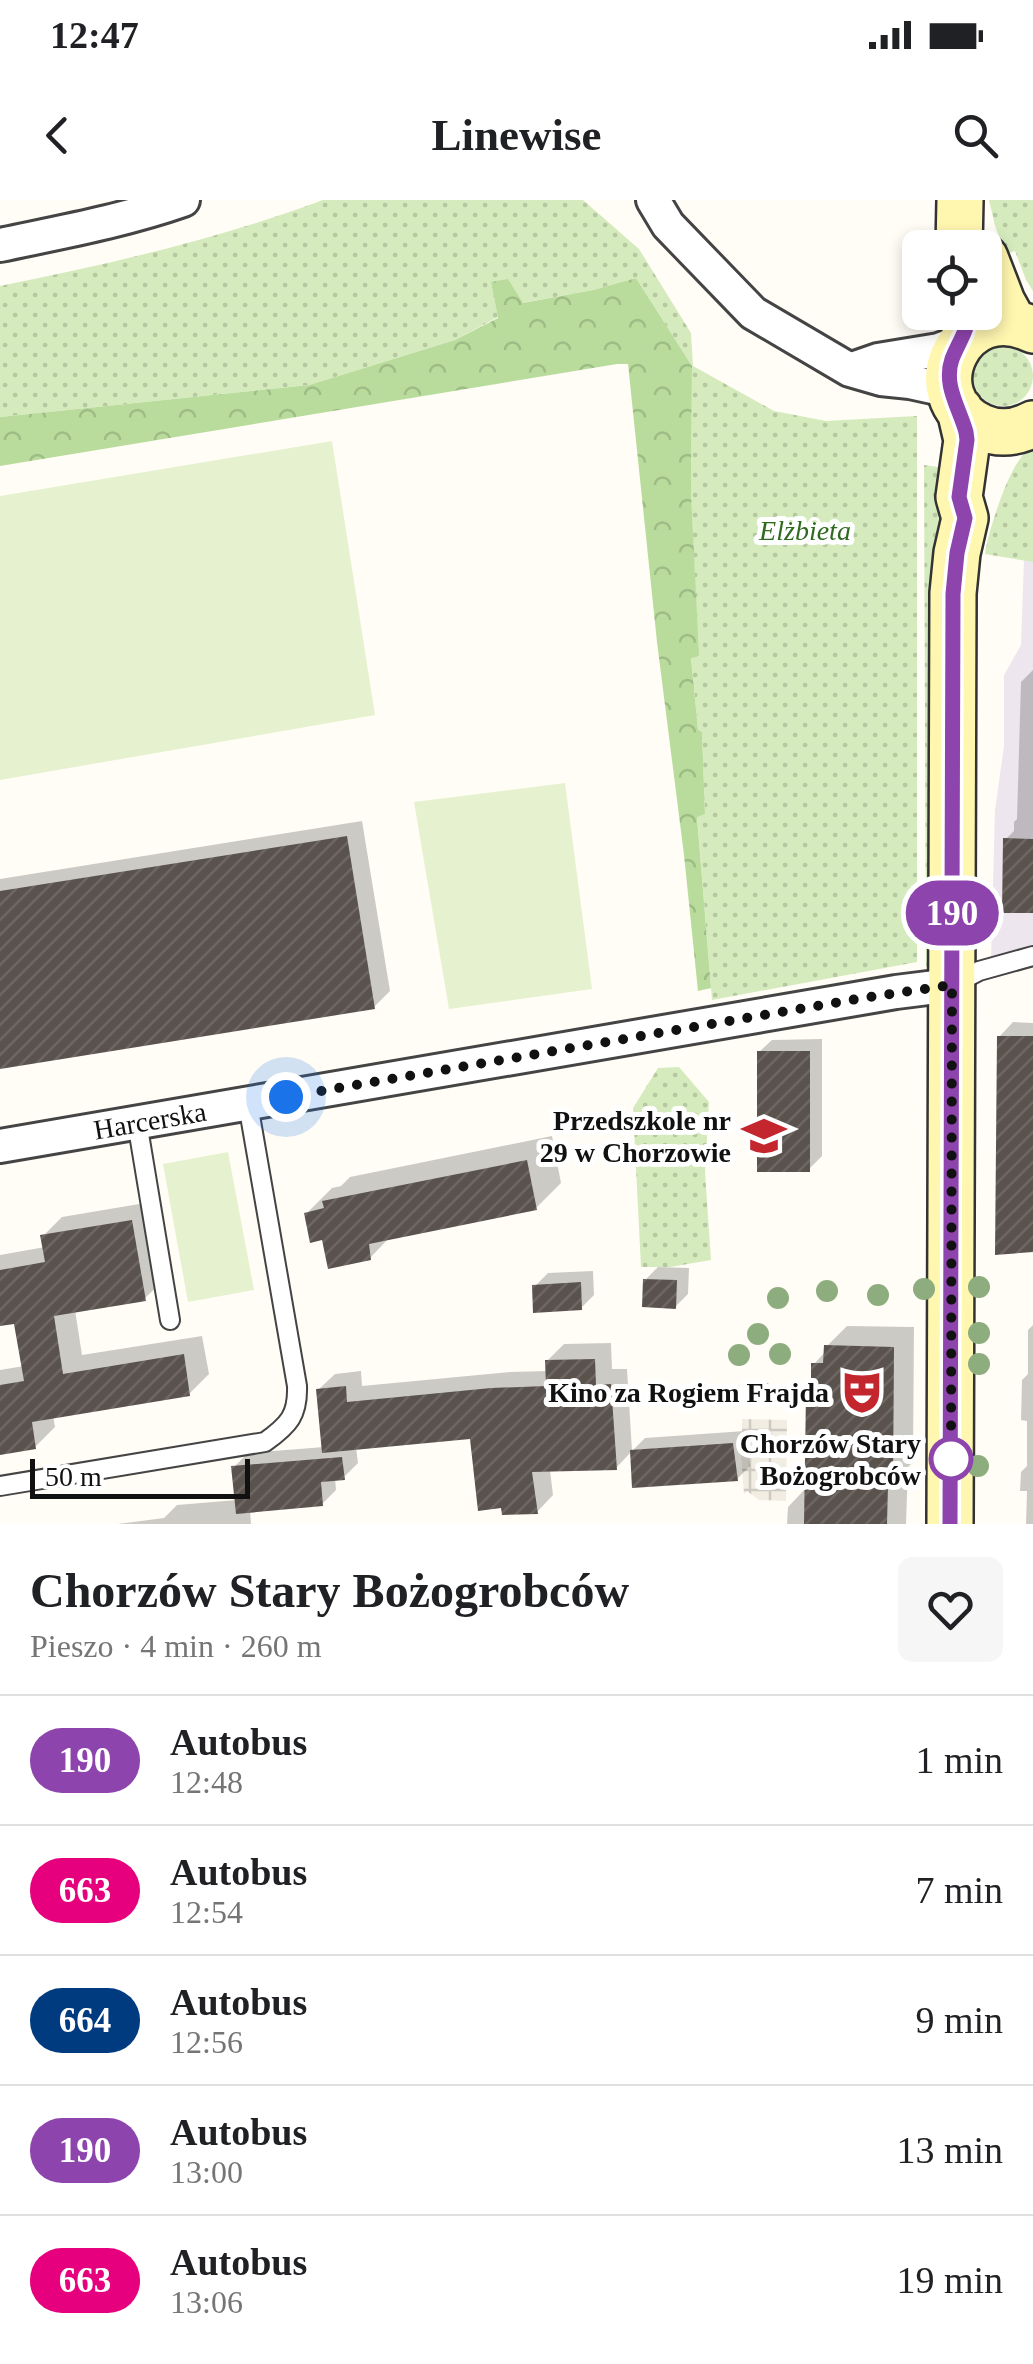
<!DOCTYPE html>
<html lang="pl">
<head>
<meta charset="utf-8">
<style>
  :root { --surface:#fff; --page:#f6f6f6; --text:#202124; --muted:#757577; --line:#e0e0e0 }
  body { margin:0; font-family:Georgia,serif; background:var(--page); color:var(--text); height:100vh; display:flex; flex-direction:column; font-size:38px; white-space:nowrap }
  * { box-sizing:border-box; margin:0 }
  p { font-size:32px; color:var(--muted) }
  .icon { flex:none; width:55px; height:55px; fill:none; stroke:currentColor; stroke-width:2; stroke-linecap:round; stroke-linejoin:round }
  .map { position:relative; height:1324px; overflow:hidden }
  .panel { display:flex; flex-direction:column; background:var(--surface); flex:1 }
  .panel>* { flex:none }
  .badge { padding:0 20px; border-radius:32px; font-size:35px; line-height:65px }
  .controls { position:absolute; left:902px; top:30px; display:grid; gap:20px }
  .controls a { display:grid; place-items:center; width:100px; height:100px; border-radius:15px; background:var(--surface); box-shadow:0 5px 15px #0003; font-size:50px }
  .scale { position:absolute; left:30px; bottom:25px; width:220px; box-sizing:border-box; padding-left:10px; border:5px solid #111; border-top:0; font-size:28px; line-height:35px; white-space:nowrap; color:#111; -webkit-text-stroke:8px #fff; paint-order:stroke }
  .you { position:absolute; width:50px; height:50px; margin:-25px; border:8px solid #fff; border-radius:50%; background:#1a73e8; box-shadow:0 0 0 15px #1a73e833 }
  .map>.badge { position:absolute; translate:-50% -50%; box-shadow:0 0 0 5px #fff }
  .round { display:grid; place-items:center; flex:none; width:105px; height:105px; border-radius:15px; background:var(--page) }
  .head { display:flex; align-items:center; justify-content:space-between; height:170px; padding:0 30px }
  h1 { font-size:48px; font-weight:700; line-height:75px }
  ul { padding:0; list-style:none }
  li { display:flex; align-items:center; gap:30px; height:130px; padding:0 30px; border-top:2px solid var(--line) }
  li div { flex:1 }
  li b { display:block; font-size:38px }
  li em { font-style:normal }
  li .badge { min-width:110px; font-weight:700; text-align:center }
  .status { display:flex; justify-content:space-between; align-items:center; height:70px; padding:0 50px; background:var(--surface); direction:ltr }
  .status svg { height:28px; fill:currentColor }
  header { display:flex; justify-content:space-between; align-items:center; height:130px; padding:0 30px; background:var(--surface); font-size:45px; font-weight:700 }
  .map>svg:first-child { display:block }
</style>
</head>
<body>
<div class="status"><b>12:47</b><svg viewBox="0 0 49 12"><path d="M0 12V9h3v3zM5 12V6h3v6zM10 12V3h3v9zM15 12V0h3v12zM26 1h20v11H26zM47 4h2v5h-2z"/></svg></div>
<header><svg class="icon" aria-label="back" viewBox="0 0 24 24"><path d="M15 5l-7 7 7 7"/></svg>Linewise<svg class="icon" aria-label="search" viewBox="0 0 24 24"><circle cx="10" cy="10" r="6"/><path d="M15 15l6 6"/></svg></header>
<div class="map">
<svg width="1033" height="1324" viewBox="0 0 1033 1324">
  <defs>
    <pattern id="green-dots" width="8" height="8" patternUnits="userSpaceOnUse" patternTransform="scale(2.5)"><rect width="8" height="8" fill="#d5ebbd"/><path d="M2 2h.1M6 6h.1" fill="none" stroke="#b6c8a1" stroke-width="1.8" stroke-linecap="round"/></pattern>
    <pattern id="forest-crowns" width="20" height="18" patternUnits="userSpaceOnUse" patternTransform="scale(2.5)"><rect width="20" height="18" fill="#b9dc9c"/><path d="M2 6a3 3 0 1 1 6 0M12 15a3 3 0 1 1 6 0" fill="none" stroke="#9ebc85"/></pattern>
    <pattern id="plaza-grid" width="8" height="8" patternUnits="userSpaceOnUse" patternTransform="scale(2.5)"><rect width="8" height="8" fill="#f1ede2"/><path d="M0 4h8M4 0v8" fill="none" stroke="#cecac1"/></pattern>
    <pattern id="building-hatch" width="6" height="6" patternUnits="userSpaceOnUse" patternTransform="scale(2.5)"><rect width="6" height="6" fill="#5a524d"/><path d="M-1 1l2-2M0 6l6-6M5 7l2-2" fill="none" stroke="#6d6662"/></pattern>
  </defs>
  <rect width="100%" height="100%" fill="#fffdf5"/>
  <path fill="#eee6ef" d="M1024 360 1033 362V746L991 759 995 610 1004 546V475L1021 445Z"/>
  <path fill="url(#green-dots)" d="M323 0H583L639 49 691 133 693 166 774 211 826 221 917 216V762L712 800 697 616 705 613 702 533 698 531 691 457 698 456 691 292 692 166 636 78 593 90 522 103 491 82 498 117 455 140 309 185 0 217V86C109 64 219 39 323 0Z
    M989 0H1033V91L1026 80 1015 51 1006 54 995 26Z
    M973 176a30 30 0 1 1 60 0a30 30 0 1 1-60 0Z
    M1033 249V362L985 354C988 332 1006 277 1020 259 1024 252 1026 253 1033 249Z
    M924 265 946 268 935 751 926 767Z
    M679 867 709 902 705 972 711 1060 670 1067H641L633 908 658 868Z"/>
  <path fill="url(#forest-crowns)" d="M636 78 692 166 691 292 699 456 691 458 698 530 702 532 705 614 697 617 711 788 698 791 684 655 657 442 628 164H617L0 266V217L309 185 455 140 498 118 491 82 508 79 523 103 593 90Z"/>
  <path fill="#e6f2cf" d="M332 241 375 515 0 580V296Z
    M565 583 592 789 449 809 414 602Z
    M228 952 254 1090 188 1102 163 964Z"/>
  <path fill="url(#plaza-grid)" d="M742 1219 787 1220 786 1301 759 1300 747 1291 744 1294 741 1255 748 1253 749 1234 742 1232Z"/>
  <path fill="#0003" d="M1033 470V711L1006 639 1014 631V622L1017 619 1021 482Z
    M362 621 390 791 374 807 0 868V679Z
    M1013 822 1033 823V1049L999 837Z
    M822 839V956L809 969 759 852 772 840Z
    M552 936 561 983 536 1008 390 1037 370 1058 324 1037 307 1013 332 988 341 986 350 977Z
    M151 1002 165 1079 145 1098 75 1110 82 1155 202 1136 209 1174 189 1194 53 1216 55 1227 35 1247 0 1253V1170L24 1166 16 1121 0 1123V1055L45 1047 43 1036 62 1017Z
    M658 1067 689 1068 688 1094 675 1107 645 1080Z
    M593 1071 594 1095 581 1108 535 1086 548 1073Z
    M1033 1125V1324H1026L1027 1291H1020L1021 1272 1027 1266V1221L1021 1220 1022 1180 1028 1174V1130Z
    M847 1126 914 1127 913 1262 908 1267 906 1324H787L788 1307 807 1287 808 1194 814 1188V1164L826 1151V1147Z
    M611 1143 612 1169H627L632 1251 645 1238 745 1231 750 1266 737 1279 632 1251 616 1268 550 1270 553 1295 537 1312 472 1237 356 1247 358 1263 344 1277 335 1278 336 1290 322 1304 250 1310 251 1324H118L164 1318 177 1305 237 1300 234 1267 248 1253 324 1247 318 1190 335 1174 361 1171 362 1186 510 1172 548 1171 547 1161 564 1144Z"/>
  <path fill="url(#building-hatch)" d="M347 636 375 809 0 869V691Z
    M1003 638 1033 639V713H1002Z
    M997 836H1033V1052L995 1055Z
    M757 851H810V972H757Z
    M527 960 537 1010 369 1044 371 1060 328 1069 322 1040 310 1043 304 1013 324 1008 322 1001Z
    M132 1020 146 1101 54 1116 63 1174 184 1154 190 1196 32 1222 36 1249 0 1255V1185L24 1181 14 1124 0 1126V1070L45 1062 40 1035Z
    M643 1079 677 1080 676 1109 642 1107Z
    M581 1082 582 1110 533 1113 532 1085Z
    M824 1145 894 1147 893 1286 888 1285 887 1324H804L806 1193H811V1163H823Z
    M595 1159 596 1185 611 1184 617 1270 532 1272 538 1314 502 1315 501 1308 478 1311 470 1239 322 1253 316 1189 346 1186 347 1202 491 1188 546 1186 545 1160Z
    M733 1243 738 1281 632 1288 630 1250Z
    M342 1257 345 1280 321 1282 323 1306 236 1314 231 1266Z"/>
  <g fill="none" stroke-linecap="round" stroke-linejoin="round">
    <g stroke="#444" stroke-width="22">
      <path id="lane" d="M954 784 979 771 1033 756
        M137 922 170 1120
        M0 1286 265 1242C289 1225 298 1215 297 1186L248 904"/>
    </g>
    <g stroke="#444" stroke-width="38">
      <g id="street">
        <path d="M653 0 668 25 753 113 850 170 881 179 910 182 951 191"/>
        <path d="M0 45C61 32 123 21 183 0"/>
        <path d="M855 168 878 160 939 150 962 141"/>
        <path id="s1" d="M0 946 896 792 952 785"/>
      </g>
    </g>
    <g stroke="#333" stroke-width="50">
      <path id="secondary" d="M959 48 960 0
        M985 58 1002 102 1013 122
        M1033 130C961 94 914 196 981 227 999 235 1016 233 1033 224
        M950 1324 953 393 957 353 965 318 959 297 967 240 960 210"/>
    </g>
    <use href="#lane" stroke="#fff" stroke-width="18"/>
    <use href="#street" stroke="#fff" stroke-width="32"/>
    <use href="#secondary" stroke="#fff6b0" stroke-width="45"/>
  </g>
  <g fill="#8dad7f">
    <circle cx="979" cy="1087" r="11"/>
    <circle cx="924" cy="1089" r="11"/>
    <circle cx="827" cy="1091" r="11"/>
    <circle cx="878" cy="1095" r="11"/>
    <circle cx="778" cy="1098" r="11"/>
    <circle cx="979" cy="1133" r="11"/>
    <circle cx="758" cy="1134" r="11"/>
    <circle cx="780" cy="1154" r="11"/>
    <circle cx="739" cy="1155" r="11"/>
    <circle cx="979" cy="1164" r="11"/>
    <circle cx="760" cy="1191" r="11"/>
    <circle cx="978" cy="1266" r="11"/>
  </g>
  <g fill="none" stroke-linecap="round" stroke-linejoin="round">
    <g stroke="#fff" stroke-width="22">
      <path id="line" d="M950 1324 953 394 957 353 965 318 959 297 967 240 966 232C959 207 943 185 952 159 958 143 968 131 969 112"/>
    </g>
    <use href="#line" stroke="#8e44ad" stroke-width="15"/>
    <path stroke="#111" stroke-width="10" stroke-dasharray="0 18" d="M286 897 863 798 952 785 951 1259"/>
  </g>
  <defs>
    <g id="school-bare" transform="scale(3.45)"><path d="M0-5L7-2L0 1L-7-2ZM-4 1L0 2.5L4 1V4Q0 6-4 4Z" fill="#c4262e" stroke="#fff" stroke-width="2.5" paint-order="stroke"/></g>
    <g id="theatre-bare" transform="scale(3.45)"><path d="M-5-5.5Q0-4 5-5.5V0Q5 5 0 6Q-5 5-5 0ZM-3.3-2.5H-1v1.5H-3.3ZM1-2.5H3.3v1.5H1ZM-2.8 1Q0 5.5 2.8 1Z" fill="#c4262e" stroke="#fff" stroke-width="2.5" paint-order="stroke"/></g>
  </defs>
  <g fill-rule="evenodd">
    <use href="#school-bare" x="764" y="936"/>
    <use href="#theatre-bare" x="862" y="1192"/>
  </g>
  <circle fill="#fff" stroke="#8e44ad" stroke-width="5" cx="951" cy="1259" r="20"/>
  <g text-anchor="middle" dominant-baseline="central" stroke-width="10" stroke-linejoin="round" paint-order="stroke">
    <g font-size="28" font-style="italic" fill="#2f6b1f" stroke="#fff">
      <text x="805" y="330">Elżbieta</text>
    </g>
    <g font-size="28" fill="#111" stroke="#fff">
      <text stroke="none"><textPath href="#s1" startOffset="152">Harcerska</textPath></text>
    </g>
    <g font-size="28" font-weight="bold" fill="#111" stroke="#fff" text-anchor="end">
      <text x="731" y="920">Przedszkole nr<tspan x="731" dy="32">29 w Chorzowie</tspan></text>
      <text x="829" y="1192">Kino za Rogiem Frajda</text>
    </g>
    <g font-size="28" font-weight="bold" fill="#111" stroke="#fff" text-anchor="end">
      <text x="921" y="1243">Chorzów Stary<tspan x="921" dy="32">Bożogrobców</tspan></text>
    </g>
  </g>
</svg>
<div class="controls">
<a><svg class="icon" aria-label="locate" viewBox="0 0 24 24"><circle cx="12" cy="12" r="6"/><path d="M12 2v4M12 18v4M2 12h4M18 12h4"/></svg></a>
</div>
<div class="scale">50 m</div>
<div class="you" style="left:286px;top:897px"></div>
<b class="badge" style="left:952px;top:713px;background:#8e44ad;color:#fff">190</b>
</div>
<section class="panel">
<div class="head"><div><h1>Chorzów Stary Bożogrobców</h1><p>Pieszo · 4 min · 260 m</p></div><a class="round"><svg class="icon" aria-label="heart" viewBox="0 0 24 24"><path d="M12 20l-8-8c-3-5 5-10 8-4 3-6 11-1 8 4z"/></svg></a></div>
<ul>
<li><span class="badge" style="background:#8e44ad;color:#fff">190</span><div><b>Autobus</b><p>12:48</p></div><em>1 min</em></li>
<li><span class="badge" style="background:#e6007e;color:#fff">663</span><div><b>Autobus</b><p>12:54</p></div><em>7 min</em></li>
<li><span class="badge" style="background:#003b80;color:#fff">664</span><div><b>Autobus</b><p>12:56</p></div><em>9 min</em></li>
<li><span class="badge" style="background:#8e44ad;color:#fff">190</span><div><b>Autobus</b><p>13:00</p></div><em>13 min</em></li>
<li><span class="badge" style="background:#e6007e;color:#fff">663</span><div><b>Autobus</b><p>13:06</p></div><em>19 min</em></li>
</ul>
</section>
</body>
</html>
